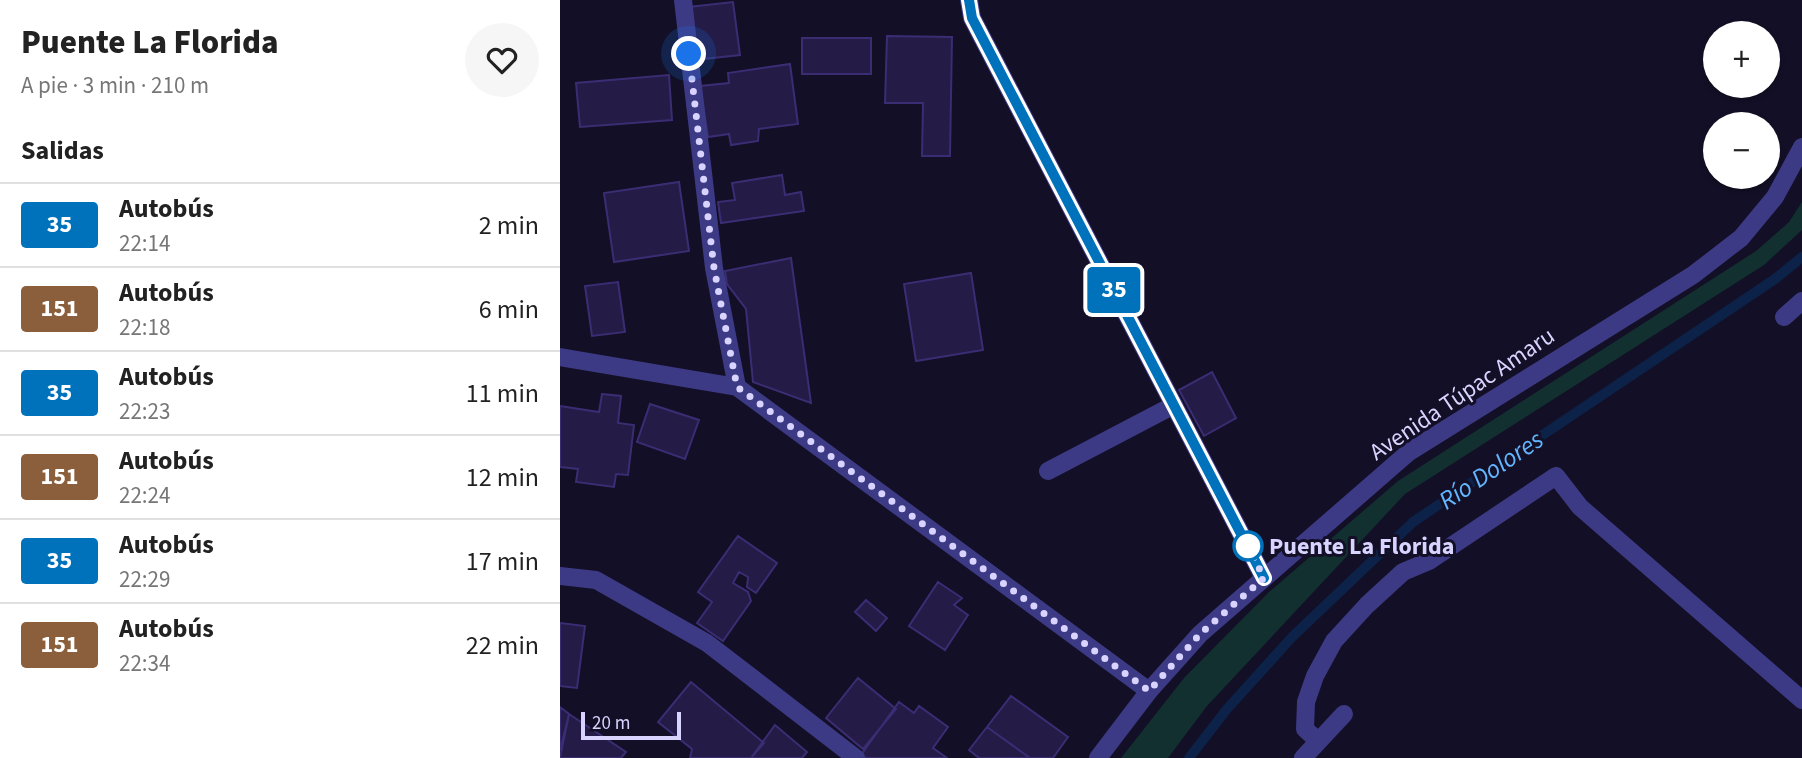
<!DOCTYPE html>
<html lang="es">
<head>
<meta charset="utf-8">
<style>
  :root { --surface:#fff; --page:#f6f6f6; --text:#222; --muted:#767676; --line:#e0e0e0 }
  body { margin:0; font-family:"Source Sans 3",sans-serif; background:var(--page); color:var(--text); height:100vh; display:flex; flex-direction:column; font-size:26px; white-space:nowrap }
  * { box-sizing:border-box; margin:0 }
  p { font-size:23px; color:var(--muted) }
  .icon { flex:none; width:38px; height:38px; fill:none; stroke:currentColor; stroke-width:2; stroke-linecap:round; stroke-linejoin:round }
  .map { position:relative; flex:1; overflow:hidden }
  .details { display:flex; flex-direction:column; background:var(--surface); width:560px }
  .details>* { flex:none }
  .badge { padding:0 14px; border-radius:5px; font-size:24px; line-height:46px }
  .controls { position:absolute; left:1143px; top:21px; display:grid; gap:14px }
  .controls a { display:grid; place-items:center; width:77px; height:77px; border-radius:50%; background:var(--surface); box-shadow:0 2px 5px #0004; font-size:35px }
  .scale { position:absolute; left:21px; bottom:18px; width:100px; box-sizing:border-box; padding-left:7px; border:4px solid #d9d4ff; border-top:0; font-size:19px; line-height:24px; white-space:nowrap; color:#d9d4ff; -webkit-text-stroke:5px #130f26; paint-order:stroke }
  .you { position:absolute; width:35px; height:35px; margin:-18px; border:5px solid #fff; border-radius:50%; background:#1a73e8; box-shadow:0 0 0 10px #1a73e833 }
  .map>.badge { position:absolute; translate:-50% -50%; box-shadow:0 0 0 4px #fff }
  h2 { padding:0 21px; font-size:26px; line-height:63px }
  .round { display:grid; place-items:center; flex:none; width:74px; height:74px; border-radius:37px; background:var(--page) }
  .head { display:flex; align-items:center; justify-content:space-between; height:119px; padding:0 21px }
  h1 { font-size:33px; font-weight:800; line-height:52px }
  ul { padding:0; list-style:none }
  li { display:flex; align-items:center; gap:21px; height:84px; padding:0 21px; border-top:2px solid var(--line) }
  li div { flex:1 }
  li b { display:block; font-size:26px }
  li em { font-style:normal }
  li .badge { min-width:77px; font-weight:700; text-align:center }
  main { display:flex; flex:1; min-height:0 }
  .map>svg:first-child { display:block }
</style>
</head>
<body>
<main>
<section class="details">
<div class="head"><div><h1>Puente La Florida</h1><p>A pie · 3 min · 210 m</p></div><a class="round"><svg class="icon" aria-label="heart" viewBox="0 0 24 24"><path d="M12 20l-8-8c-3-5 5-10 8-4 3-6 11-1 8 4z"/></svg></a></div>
<h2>Salidas</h2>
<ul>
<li><span class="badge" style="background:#0072bc;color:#fff">35</span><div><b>Autobús</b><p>22:14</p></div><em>2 min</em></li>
<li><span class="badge" style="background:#8b5e3c;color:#fff">151</span><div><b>Autobús</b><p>22:18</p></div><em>6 min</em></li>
<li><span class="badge" style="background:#0072bc;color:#fff">35</span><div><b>Autobús</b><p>22:23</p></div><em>11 min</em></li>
<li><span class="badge" style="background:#8b5e3c;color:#fff">151</span><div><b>Autobús</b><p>22:24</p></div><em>12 min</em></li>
<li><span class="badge" style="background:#0072bc;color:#fff">35</span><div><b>Autobús</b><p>22:29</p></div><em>17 min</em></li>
<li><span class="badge" style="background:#8b5e3c;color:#fff">151</span><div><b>Autobús</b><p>22:34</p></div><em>22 min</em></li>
</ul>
</section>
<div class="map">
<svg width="1242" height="758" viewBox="0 0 1242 758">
  <rect width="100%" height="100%" fill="#130f26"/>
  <path fill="#12302f" d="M1242 202V230L1204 265 845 494 647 706 608 758H561L624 678 709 592 838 481 1196 251 1229 222Z"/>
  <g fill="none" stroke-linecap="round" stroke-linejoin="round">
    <path stroke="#0c2248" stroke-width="10" d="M629 758 667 709 733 636 853 522 1215 279 1242 257"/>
  </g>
  <path fill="#241b47" stroke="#3b2d73" stroke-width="2" d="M173 2 180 55 135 60 129 7Z
    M327 36 392 37 390 156H362L363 103H325Z
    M242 38H311V74H242Z
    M230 64 238 124 199 129 198 141 171 145 169 134 148 137 140 86 169 83 168 73Z
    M109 75 112 120 20 127 16 83Z
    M222 175 225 195 241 192 244 211 161 223 158 202 175 200 172 183Z
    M119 182 129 251 54 262 44 193Z
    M231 258 251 403 193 382 186 309 167 284 165 271Z
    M411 273 423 350 356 361 344 284Z
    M58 282 65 332 32 336 25 286Z
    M652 372 676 418 644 436 619 390Z
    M42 394 61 396 58 423 74 425 68 475 56 474 54 487 16 482 18 469 0 467V406L39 412Z
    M90 404 139 420 125 459 77 442Z
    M178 536 217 563 196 593 187 587 188 577 179 572 173 583 188 592 191 601 163 641 137 623 152 602 138 592Z
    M378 582 402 598 394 605 408 615 385 650 349 626Z
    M306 600 327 618 316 631 295 612Z
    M0 623 25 626 17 688 0 686Z
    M298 678 336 709 303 749 266 718Z
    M131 682 204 743 191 758H130L132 749 98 722Z
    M451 696 508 737 493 758H470L427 727Z
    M339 702 354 713 359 706 388 727 373 748 387 758H306L301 755Z
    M0 707 9 714 0 751Z
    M9 714 66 752 61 758H0Z
    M215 725 247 752 242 758H191Z
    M427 727 470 758H419L409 750Z"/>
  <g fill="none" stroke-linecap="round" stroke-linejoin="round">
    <path stroke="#3d3a85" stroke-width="18" d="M123 0 154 268 177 387
      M409 0 412 18 704 578
      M1224 317 1242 301
      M0 357 177 387 589 691
      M488 471 614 405
      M0 576 36 580 147 643 296 758
      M758 741 745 729 746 702 755 676 774 641 807 605 843 572 869 561 996 476 1020 507 1242 700
      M743 758 784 714"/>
    <path stroke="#3d3a85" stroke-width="18" d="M538 758 589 691 640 634 849 452 1133 275 1181 238 1215 197 1242 147"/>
  </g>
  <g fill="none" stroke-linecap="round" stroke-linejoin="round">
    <g stroke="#fff" stroke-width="16">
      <path id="line" d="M409 0 412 18 704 578"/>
    </g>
    <use href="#line" stroke="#0072bc" stroke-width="10"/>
    <path stroke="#d9d4ff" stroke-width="7" stroke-dasharray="0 12.6" d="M129 54 154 268 177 387 589 691 640 634 704 578 688 546"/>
  </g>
  <circle fill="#fff" stroke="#0072bc" stroke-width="3.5" cx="688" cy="546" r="14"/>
  <g text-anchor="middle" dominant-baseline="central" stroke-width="6" stroke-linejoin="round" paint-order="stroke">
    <g font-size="24" fill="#d9d4ff" stroke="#130f26">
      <text transform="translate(902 394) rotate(-34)">Avenida Túpac Amaru</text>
    </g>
    <g font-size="24" font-weight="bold" fill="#d9d4ff" stroke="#130f26" text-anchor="start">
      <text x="709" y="546">Puente La Florida</text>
    </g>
    <g font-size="26" font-style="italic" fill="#62b6ff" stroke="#130f26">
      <text transform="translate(931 470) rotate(-34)">Río Dolores</text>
    </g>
  </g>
</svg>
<div class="controls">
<a>+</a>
<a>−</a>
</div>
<div class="scale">20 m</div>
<div class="you" style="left:129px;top:54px"></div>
<b class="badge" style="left:554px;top:290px;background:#0072bc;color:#fff">35</b>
</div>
</main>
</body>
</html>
